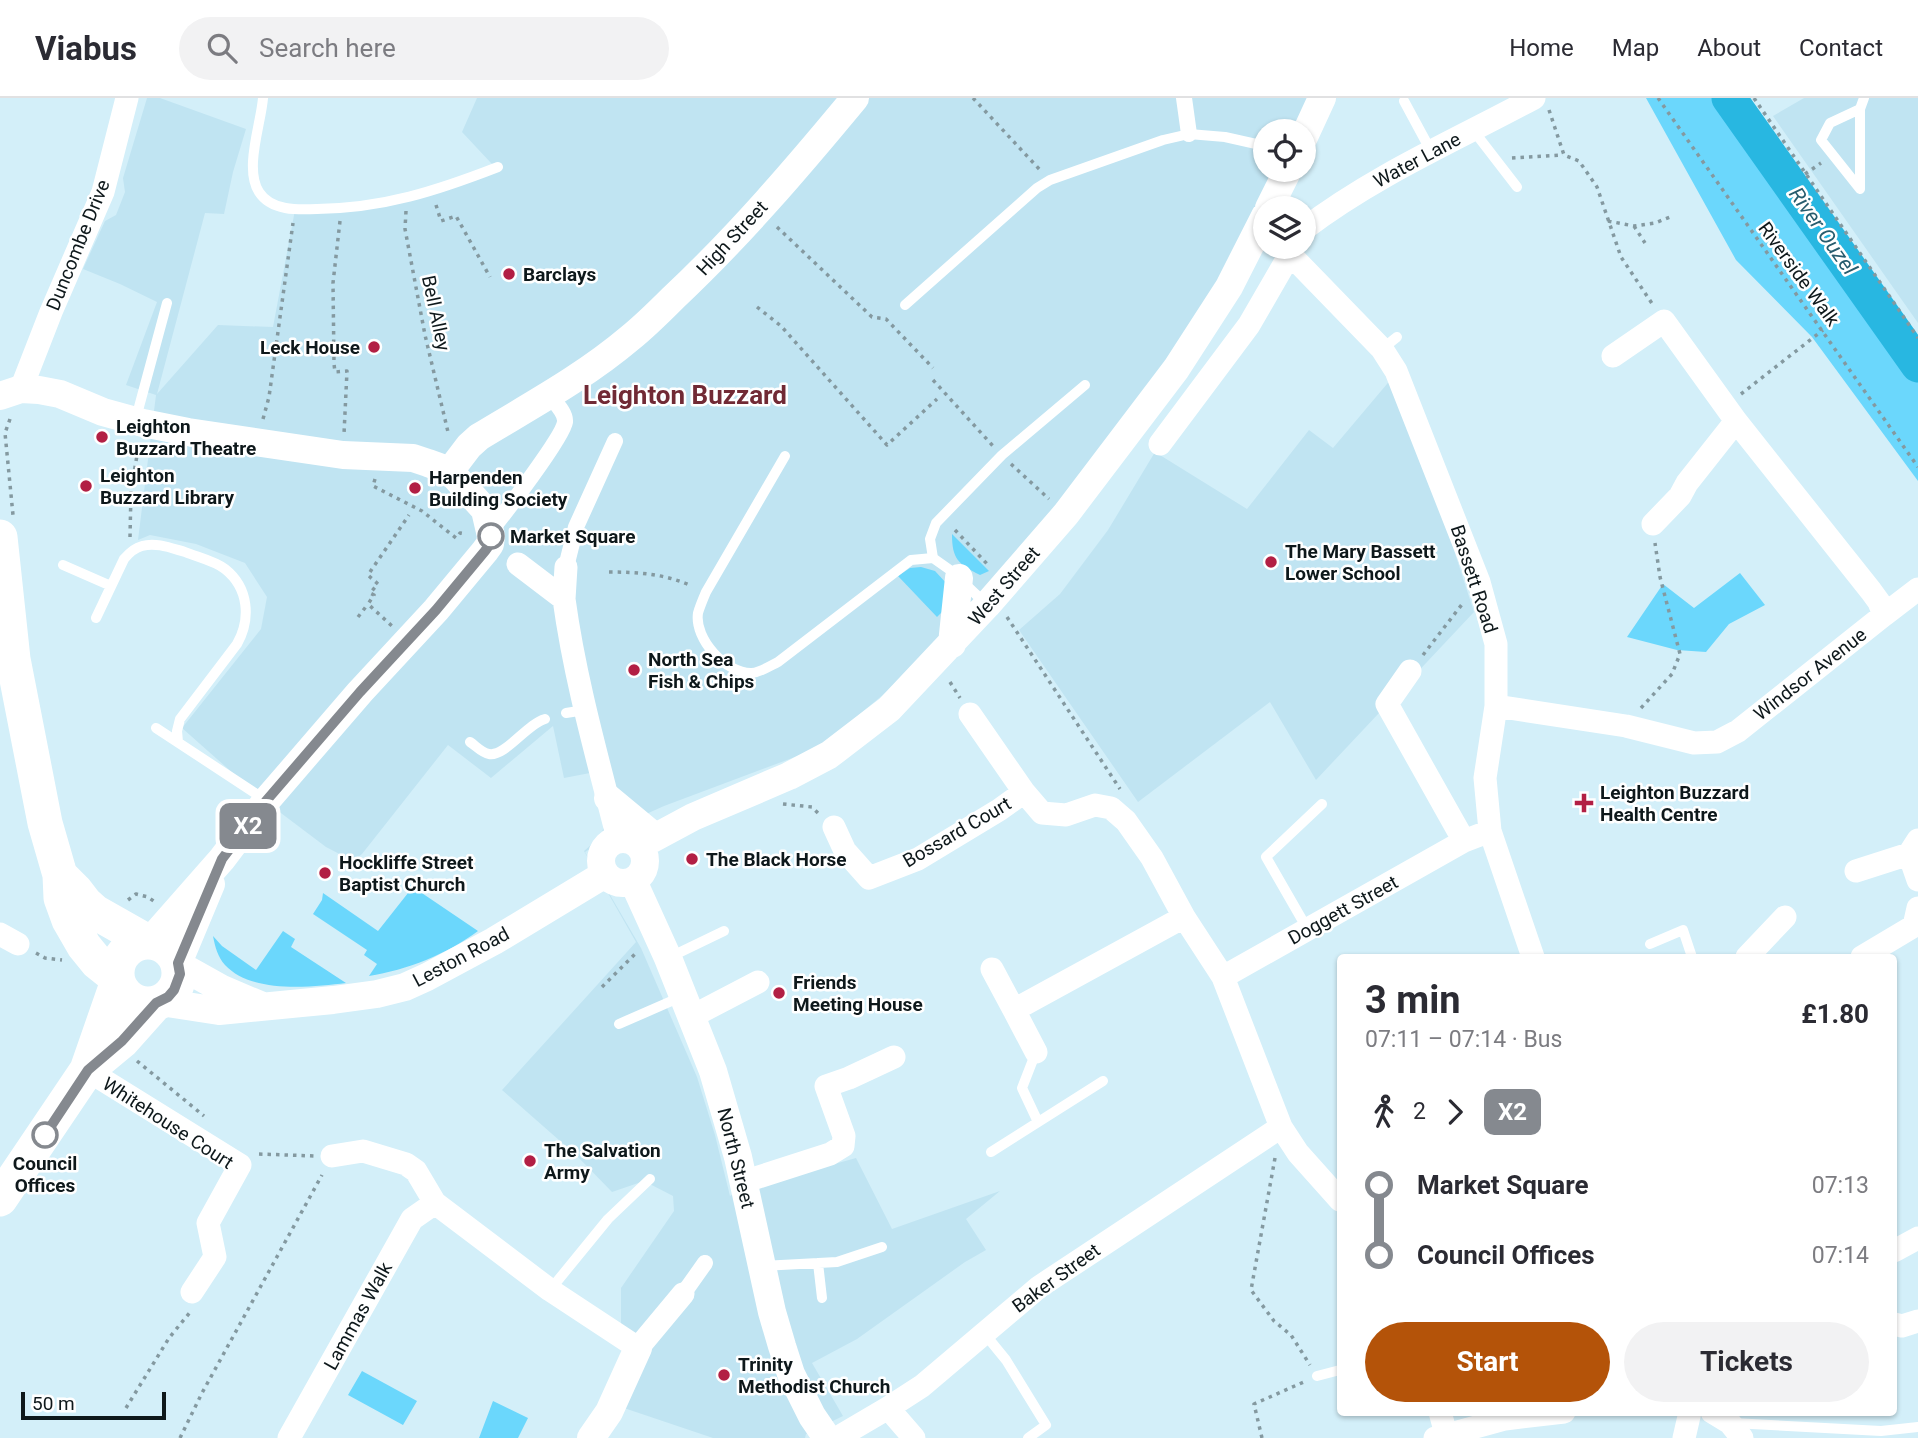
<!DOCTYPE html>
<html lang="en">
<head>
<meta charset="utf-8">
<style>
  :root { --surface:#fff; --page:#f2f2f3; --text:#2b2b33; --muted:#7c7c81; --line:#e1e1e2; --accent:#b45309 }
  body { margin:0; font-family:Roboto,sans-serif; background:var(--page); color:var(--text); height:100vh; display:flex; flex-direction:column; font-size:26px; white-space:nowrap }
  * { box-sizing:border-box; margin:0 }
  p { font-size:23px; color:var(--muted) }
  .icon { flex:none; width:38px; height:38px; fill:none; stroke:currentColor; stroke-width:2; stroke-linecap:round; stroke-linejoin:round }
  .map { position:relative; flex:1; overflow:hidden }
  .panel { position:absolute; left:1337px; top:856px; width:560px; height:462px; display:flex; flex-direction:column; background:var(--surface); border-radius:7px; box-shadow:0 2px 5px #0004 }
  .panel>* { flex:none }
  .badge { padding:0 14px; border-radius:10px; font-size:24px; line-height:46px }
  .tools { position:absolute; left:1253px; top:21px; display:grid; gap:14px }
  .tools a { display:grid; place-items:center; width:63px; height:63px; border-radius:50%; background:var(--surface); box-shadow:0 2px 5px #0004; font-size:35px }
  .scale { position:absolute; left:21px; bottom:18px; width:145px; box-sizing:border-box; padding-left:7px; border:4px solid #0e181b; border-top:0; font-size:19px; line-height:24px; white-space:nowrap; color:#0e181b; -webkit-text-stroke:5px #fff; paint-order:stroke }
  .map>.badge { position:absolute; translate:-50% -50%; box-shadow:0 0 0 4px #fff }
  .legs { display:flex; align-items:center; gap:10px; height:77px; padding:0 28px; font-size:23px }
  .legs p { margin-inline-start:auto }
  .head { display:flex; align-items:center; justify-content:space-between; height:119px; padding:0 28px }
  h1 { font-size:38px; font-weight:700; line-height:52px }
  .cta { display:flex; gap:14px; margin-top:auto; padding:14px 28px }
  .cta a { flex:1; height:80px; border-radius:42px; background:var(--accent); color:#fff; font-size:28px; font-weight:700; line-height:80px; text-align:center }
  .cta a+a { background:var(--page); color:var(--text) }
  ul { padding:0 28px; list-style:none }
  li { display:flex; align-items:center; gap:24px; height:70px; font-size:26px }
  li i { display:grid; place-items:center; width:10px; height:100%; margin:0 9px; background:currentColor }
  li i::after { content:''; width:18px; height:18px; margin:-9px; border:5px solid; border-radius:50%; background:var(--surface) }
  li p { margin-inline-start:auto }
  li:first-child i { background:linear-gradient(#0000 50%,currentColor 0) }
  li:last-child i { background:linear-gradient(currentColor 50%,#0000 0) }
  header { display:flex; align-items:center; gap:42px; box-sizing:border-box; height:98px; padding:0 35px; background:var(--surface); border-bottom:2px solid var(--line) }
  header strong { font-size:33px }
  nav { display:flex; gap:38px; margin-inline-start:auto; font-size:24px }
  .search { width:490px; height:63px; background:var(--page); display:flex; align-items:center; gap:18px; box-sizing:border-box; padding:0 24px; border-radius:38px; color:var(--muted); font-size:26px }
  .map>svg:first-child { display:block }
</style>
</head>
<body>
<header>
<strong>Viabus</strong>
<div class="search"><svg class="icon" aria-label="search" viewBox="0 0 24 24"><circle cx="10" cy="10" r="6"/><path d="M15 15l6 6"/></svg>Search here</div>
<nav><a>Home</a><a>Map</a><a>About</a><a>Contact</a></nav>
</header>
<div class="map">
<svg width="1918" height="1340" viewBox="0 0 1918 1340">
  <rect width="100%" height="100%" fill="#d3eff9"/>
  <path fill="#c0e4f2" d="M147 0H160L246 31 233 74 224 116 205 115 157 296 218 227 273 229 295 112 370 108 497 69 491 65 462 34 477 0H1312L1296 33H1265V72H1278L1173 268 1044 426 890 591 819 650 664 708 644 717 585 754 641 850 697 979 715 1037 730 1098 746 1087 813 1072 856 1060 892 1131 1000 1093 966 1121 986 1152 965 1164 857 1241 812 1265 843 1318 806 1336 805 1340H713L621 1309V1190L674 1113 673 1098 644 1083 612 1094 576 1057 502 992 636 844 584 753 600 739 604 729 590 675 564 680 553 628 491 680 448 647 362 756 353 763 326 749 261 700 182 630 261 531 267 499 245 465 196 446 150 437 138 442 156 297 126 287 157 204 120 186 83 171 105 123 116 117 125 94 123 80Z
    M1804 0H1918V225L1773 18Z
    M1392 280 1426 366 1474 514 1316 682 1270 604 1138 704 1019 532 1060 496 1108 432 1155 354 1247 411 1309 332 1333 350Z"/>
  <path fill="#6bd7fc" d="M1646 0H1725L1918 271V383L1812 239 1736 162Z
    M952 436 989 473 980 477C958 466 952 461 952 436Z
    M921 469 935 473 948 487 945 511 937 519 898 478 910 470Z
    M1740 475 1765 507 1729 526 1706 554 1677 552 1627 539 1663 486 1694 510Z
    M410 787 478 833C447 856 407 872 369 878L377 866 364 857 367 852 313 816 322 802 323 795 378 833 408 795Z
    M283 833 295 841 291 849 346 885C311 889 252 896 225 867 218 859 215 849 213 838L222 848 256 872Z
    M362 1273 417 1303 403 1327 348 1297Z
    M493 1303 528 1320 518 1340H479Z"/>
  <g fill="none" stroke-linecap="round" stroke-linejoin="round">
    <path stroke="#28b7e1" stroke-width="35" d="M1729 0 1918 267"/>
    <path stroke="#8499a0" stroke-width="3.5" stroke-dasharray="3.5 5" stroke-linecap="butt" d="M973 0 1041 73
      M1658 0 1918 369
      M1754 0 1918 240
      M1549 12 1564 57 1579 63 1597 89 1621 159 1653 207
      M1512 60 1563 57
      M1805 76 1821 65
      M436 107 441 123 456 118 490 179
      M406 113 405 131 425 237 448 334
      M340 123 333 185 334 266 335 274 347 273 344 336
      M1608 123 1634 128 1655 125 1670 119
      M1634 128 1645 145
      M777 129 872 219 886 221 933 270
      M757 209 781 228 887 347 937 301
      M933 282 993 348
      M1741 296 1823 232
      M10 321 5 335 13 417
      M263 321 269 299 293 125
      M1011 366 1049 401
      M375 381 373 388 422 413 456 440 460 435 466 436
      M955 432 990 469
      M130 439 131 392 139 346
      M370 474 409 417
      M609 474C639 474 665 476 692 488
      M369 478 378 486 370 495 374 497 368 506 392 528
      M358 519 368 506
      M1007 519 1120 691
      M1423 557 1463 505
      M950 584 960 600
      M1641 610 1672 576 1680 556 1660 479 1655 445
      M783 706 812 709 818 715
      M128 802 136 796 148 799 155 804
      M36 855 45 860 62 862
      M602 889 638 853
      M137 963 204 1018
      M259 1056 314 1058
      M1275 1060 1251 1192 1274 1223 1291 1237 1310 1267
      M126 1310 169 1240 191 1213
      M180 1340 202 1295 322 1077
      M1262 1340 1254 1306 1306 1283"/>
    <path stroke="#fff" stroke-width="10" d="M263 0C261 26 244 71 259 94 271 113 298 112 317 111 384 110 436 93 498 69
      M1404 3 1431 53
      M1473 32 1517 89
      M1860 91 1821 42 1830 25 1860 11
      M1860 91V11L1864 0
      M905 207 1037 90 1050 82 1163 42 1189 36 1225 39 1265 48
      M1382 251 1397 239
      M136 320 167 205
      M785 358 706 494C703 501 700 508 698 515 694 541 726 576 752 575 761 574 770 568 778 564L911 462 933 460 950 472 985 505
      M933 460 930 441 936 425 1002 357 1085 287
      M63 467 111 488
      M96 520 124 461C129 455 134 450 142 448 156 444 171 450 185 454 197 459 215 463 225 471 249 490 251 521 237 546L180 621 177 633 178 644
      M566 615 585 612
      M156 630 264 701
      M470 644C476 648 482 655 489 656 505 659 527 626 545 621
      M1308 832 1266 759 1322 706
      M1650 846 1683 832 1692 859
      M668 860 724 833
      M619 926 683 898
      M1036 954 1022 990 1038 1024
      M991 1054 1103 983
      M818 1165 822 1200
      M762 1168 837 1164 882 1149
      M550 1192 608 1121 650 1081
      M984 1235 1006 1262 1046 1327 1028 1340
      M1317 1278 1340 1272
      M1733 1325 1881 1333 1918 1329"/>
    <path stroke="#fff" stroke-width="16" d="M1184 0 1189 36
      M491 432C504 416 563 339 565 324 566 314 554 304 549 297
      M566 469 576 429 615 343
      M683 1196 705 1165"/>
    <path stroke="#fff" stroke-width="23" d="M1304 131C1375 77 1456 42 1534 0
      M1283 149 1382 251 1396 273 1479 484 1496 546V608L1485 680 1490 733 1533 859
      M21 291 51 214 103 94 127 0
      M1160 346 1249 227 1290 156
      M1653 426 1680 398 1687 385 1736 323
      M518 466 564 501C575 582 598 662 618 741
      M564 501 566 469
      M1884 517 1918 491
      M1410 573 1387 606 1464 743
      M1496 608 1626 628 1694 645 1717 644 1738 633 1884 517 1879 504 1871 493 1736 323 1664 223 1613 258
      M970 616 1024 694
      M834 729 845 753 869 780 918 761 999 712 1024 694 1042 715 1066 717 1095 707 1111 710 1126 723 1152 760 1184 819 1223 879 1281 1029 1298 1055 1340 1102
      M1918 742 1909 756 1918 782
      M1856 773 1909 756
      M0 836 18 846
      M1747 859 1785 819
      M1862 859 1914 828 1918 810
      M992 871 1014 912
      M1223 879 1464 743 1490 733
      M691 919 758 884
      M1036 954 1014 912 1184 819
      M87 972 240 1067 208 1125 215 1159 192 1194
      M332 1058 363 1053 406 1066 416 1073 435 1105 550 1192 638 1250 683 1196
      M743 1084 830 1056 843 1048 844 1038 826 988 849 980 894 959
      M1894 1153 1918 1140
      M1894 1226 1902 1228 1918 1223
      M888 1310 914 1340
      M1440 1314 1446 1336
      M1712 1314 1730 1325 1742 1340
      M289 1340 412 1121 435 1105
      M837 1340 888 1310 922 1288 1039 1189 1281 1029
      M1435 1340 1505 1321 1564 1314
      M1684 1340 1690 1314"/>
    <path stroke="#fff" stroke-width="28" d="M1304 39 1322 0
      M1269 110 1288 72
      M0 298 21 291 39 292 60 296 103 314 143 325 188 334 343 357 413 360 428 365 450 373 485 412 491 438 490 446 485 453 436 512 360 594 266 703 222 761 149 844
      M450 373 469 348 479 339C530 308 584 279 630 240 645 228 659 214 673 200 739 138 797 70 855 0
      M952 546 959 480
      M608 700 655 739
      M601 763a22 22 0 1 1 44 0a22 22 0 1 1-44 0Z
      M639 748 693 719 789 678 829 657 889 611 987 507 1066 416 1176 271 1229 189 1265 118
      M633 783 668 860 713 973 738 1059 772 1214 782 1248 791 1276 812 1318 827 1340
      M178 865 211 786
      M179 867 222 891 260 907
      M161 904 219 913 333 902 377 896 405 889 427 879 494 843 605 776
      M591 1340 609 1314 638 1250"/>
    <path stroke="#fff" stroke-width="35" d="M0 439 13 561 45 725 60 777 61 800 69 822 84 848 97 864 117 880
      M60 777 75 792 85 805 95 814 148 844
      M117 875a31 31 0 1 1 62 0a31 31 0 1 1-62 0Z
      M87 972 122 943 156 905
      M0 1101 87 972 118 883"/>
  </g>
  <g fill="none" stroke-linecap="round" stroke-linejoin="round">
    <g stroke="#fff" stroke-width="16">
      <path id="line-1" d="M45 1037 88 972 122 943 156 905 168 899 174 892 180 876 178 865 222 761 266 703 360 594 436 512 485 453 490 446 491 438"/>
    </g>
    <use href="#line-1" stroke="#85898f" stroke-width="10"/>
  </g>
  <g fill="#b21f44" stroke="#fff" stroke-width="2.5">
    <circle cx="509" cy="176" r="7"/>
    <circle cx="374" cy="249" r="7"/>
    <circle cx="102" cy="339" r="7"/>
    <circle cx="86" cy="388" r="7"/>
    <circle cx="415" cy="390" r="7"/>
    <circle cx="1271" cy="464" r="7"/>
    <circle cx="634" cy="572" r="7"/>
    <path d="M1580.5 694.5h7v7h7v7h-7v7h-7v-7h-7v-7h7z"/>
    <circle cx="692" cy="761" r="7"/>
    <circle cx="325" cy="775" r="7"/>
    <circle cx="779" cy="895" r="7"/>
    <circle cx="530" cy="1063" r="7"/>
    <circle cx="724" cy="1277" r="7"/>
  </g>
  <g fill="#fff" stroke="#85898f" stroke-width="3.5">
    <circle cx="491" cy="438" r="12"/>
    <circle cx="45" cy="1037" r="12"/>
  </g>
  <g text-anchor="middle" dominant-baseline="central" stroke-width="5" stroke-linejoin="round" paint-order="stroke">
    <g font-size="19" fill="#0e181b" stroke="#fff">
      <text transform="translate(1417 62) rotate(-28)">Water Lane</text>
      <text transform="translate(732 140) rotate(-47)">High Street</text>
      <text transform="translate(78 147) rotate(-68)">Duncombe Drive</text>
      <text transform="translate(1799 176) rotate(54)">Riverside Walk</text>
      <text transform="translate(436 215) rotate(78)">Bell Alley</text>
      <text transform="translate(1474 481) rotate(72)">Bassett Road</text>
      <text transform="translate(1004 488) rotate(-49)">West Street</text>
      <text transform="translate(1810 576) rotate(-38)">Windsor Avenue</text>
      <text transform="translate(957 734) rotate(-30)">Bossard Court</text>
      <text transform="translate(1343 812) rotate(-29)">Doggett Street</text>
      <text transform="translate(461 859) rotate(-28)">Leston Road</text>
      <text transform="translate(168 1025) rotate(33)">Whitehouse Court</text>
      <text transform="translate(736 1060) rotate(76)">North Street</text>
      <text transform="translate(1056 1180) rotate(-36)">Baker Street</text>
      <text transform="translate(358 1218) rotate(-61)">Lammas Walk</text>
    </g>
    <g font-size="19" font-weight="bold" fill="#0e181b" stroke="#fff" text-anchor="start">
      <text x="523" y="176">Barclays</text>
      <text x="360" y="249" text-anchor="end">Leck House</text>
      <text x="116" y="328">Leighton<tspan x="116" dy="22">Buzzard Theatre</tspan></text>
      <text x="100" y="377">Leighton<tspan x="100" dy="22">Buzzard Library</tspan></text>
      <text x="429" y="379">Harpenden<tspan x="429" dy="22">Building Society</tspan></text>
      <text x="1285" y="453">The Mary Bassett<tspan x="1285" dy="22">Lower School</tspan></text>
      <text x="648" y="561">North Sea<tspan x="648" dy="22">Fish &amp; Chips</tspan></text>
      <text x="1600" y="694">Leighton Buzzard<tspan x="1600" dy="22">Health Centre</tspan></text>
      <text x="706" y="761">The Black Horse</text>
      <text x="339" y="764">Hockliffe Street<tspan x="339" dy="22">Baptist Church</tspan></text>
      <text x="793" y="884">Friends<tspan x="793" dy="22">Meeting House</tspan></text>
      <text x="544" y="1052">The Salvation<tspan x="544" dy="22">Army</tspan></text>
      <text x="738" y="1266">Trinity<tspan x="738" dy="22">Methodist Church</tspan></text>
    </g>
    <g font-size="19" font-weight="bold" fill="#0e181b" stroke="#fff" text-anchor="start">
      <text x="510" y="438">Market Square</text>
      <text x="45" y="1065" text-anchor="middle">Council<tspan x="45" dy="22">Offices</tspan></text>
    </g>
    <g font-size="21" font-style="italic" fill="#275c6e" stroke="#fff">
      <text transform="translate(1823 133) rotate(55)">River Ouzel</text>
    </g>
    <g font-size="26" font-weight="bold" fill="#712a35" stroke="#fff">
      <text x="685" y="297">Leighton Buzzard</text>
    </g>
  </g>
</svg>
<div class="tools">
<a><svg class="icon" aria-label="locate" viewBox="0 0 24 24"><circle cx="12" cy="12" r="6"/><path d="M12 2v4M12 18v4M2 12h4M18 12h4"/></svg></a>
<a><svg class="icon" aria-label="layers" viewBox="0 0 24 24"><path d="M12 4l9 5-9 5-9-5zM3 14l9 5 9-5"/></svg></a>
</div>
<div class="scale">50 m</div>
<b class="badge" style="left:248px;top:728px;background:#85898f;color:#fff">X2</b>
<section class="panel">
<div class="head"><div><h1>3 min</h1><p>07:11 – 07:14 · Bus</p></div><b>£1.80</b></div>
<div class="legs"><svg class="icon" aria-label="walk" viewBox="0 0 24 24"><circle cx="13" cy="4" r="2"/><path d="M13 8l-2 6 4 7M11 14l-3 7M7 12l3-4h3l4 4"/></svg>2<svg class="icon" aria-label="forward" viewBox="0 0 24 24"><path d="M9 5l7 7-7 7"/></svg><b class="badge" style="background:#85898f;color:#fff">X2</b></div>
<ul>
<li><i style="color:#85898f"></i><b>Market Square</b><p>07:13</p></li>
<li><i style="color:#85898f"></i><b>Council Offices</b><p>07:14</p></li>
</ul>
<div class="cta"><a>Start</a><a>Tickets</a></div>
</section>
</div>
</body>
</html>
